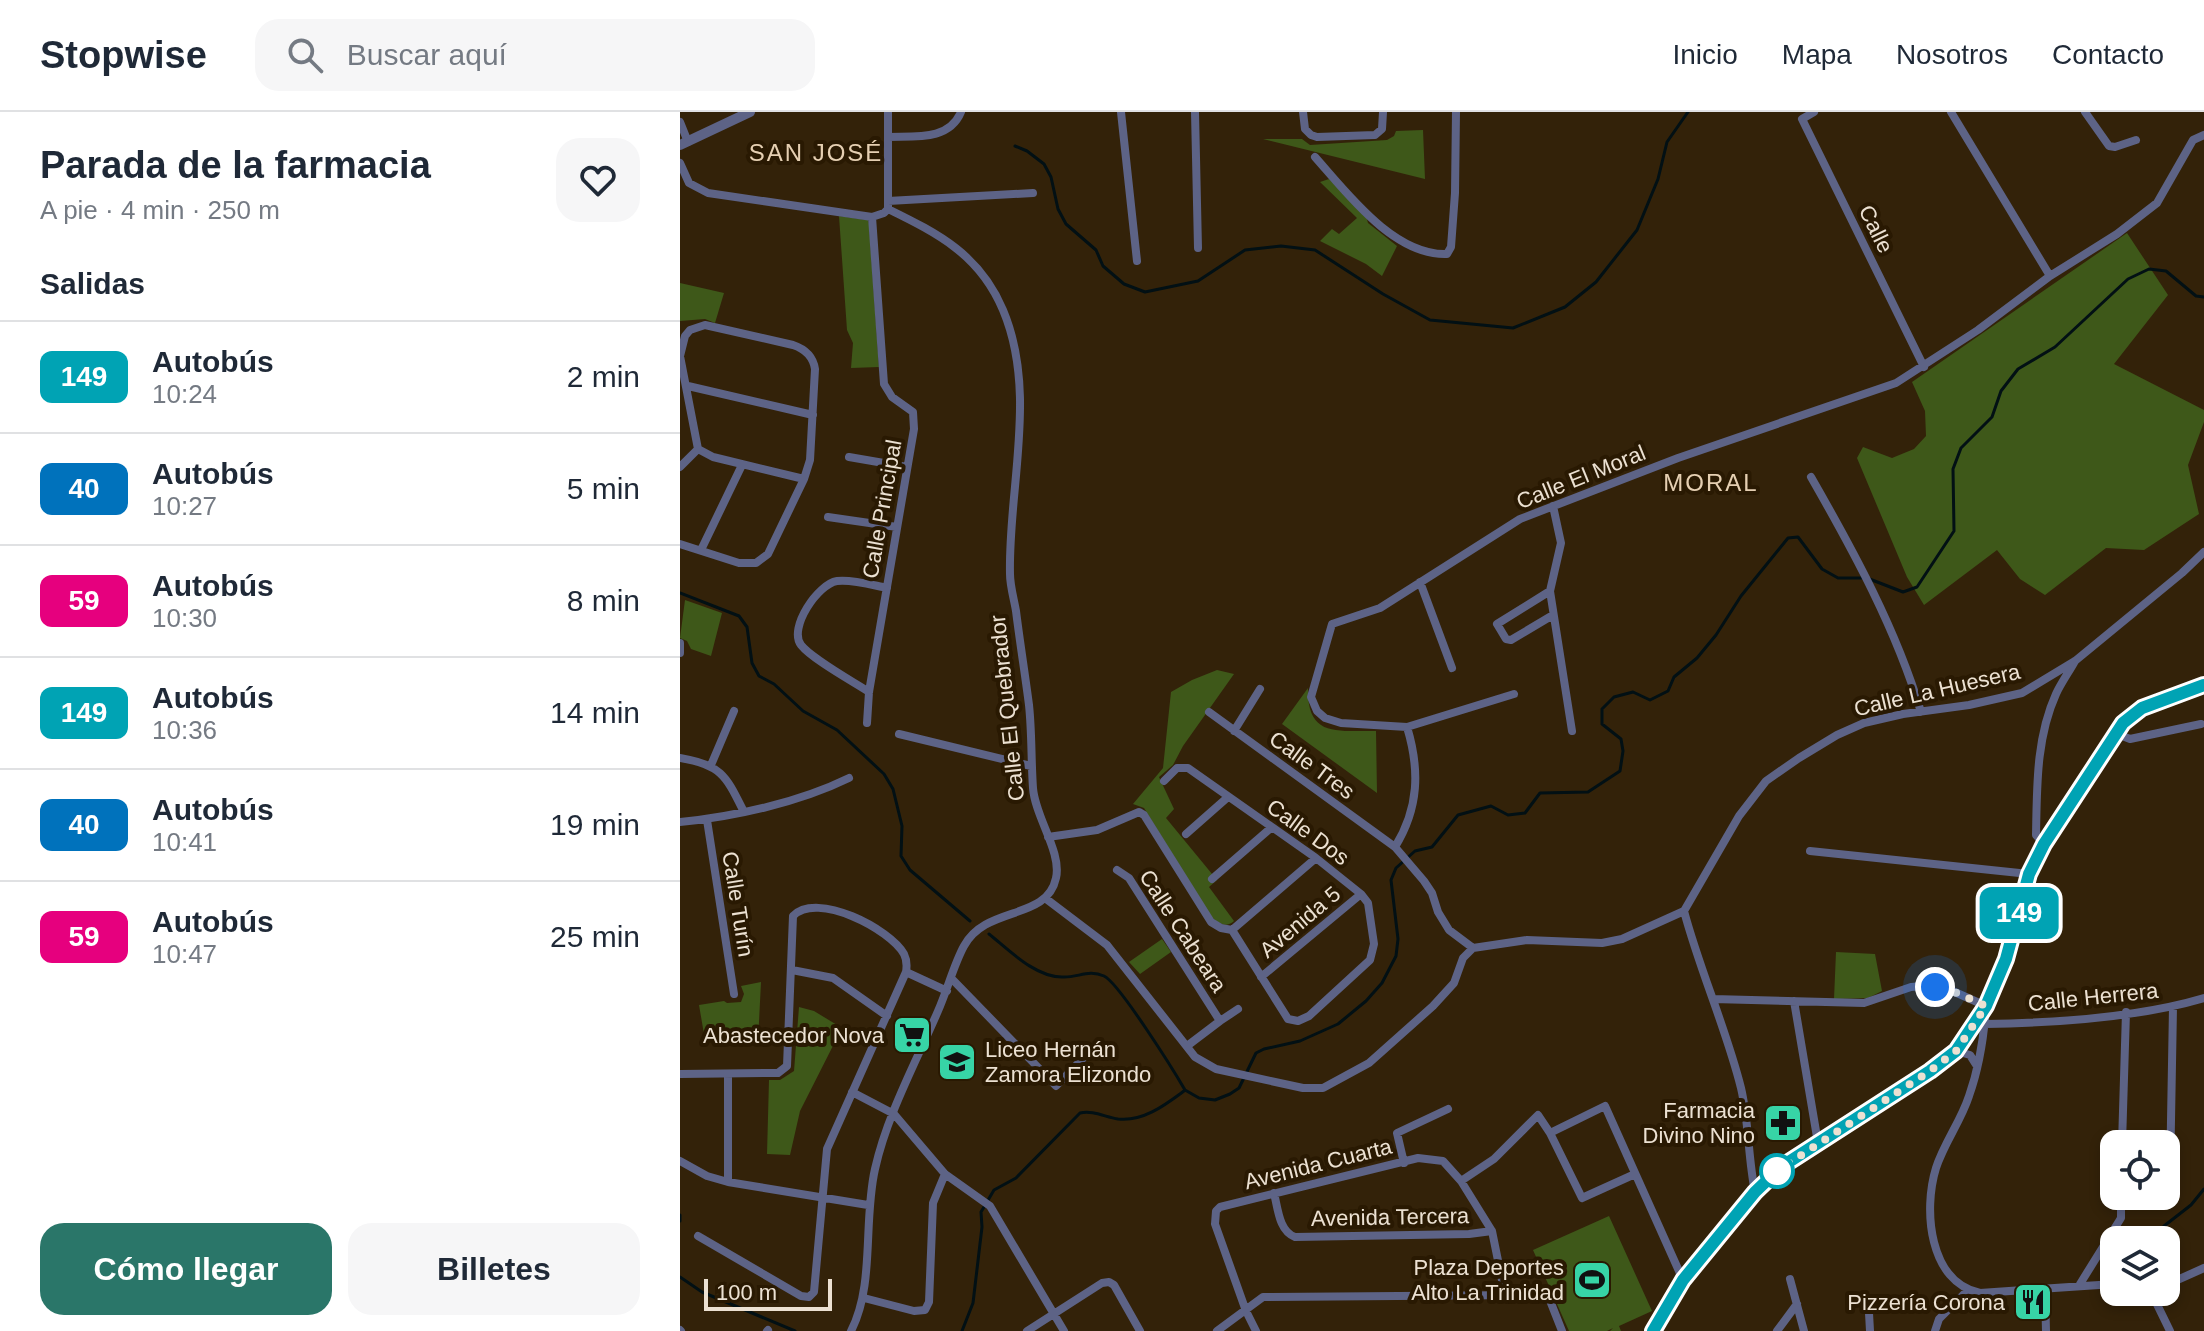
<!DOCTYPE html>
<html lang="es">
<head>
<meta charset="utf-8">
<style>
  :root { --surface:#fff; --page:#f6f6f7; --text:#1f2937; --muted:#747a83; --line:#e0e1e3; --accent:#2a7669 }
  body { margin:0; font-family:Helvetica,sans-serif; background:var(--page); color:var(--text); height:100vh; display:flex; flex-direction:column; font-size:30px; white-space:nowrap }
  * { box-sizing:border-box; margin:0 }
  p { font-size:26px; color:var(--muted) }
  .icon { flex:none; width:44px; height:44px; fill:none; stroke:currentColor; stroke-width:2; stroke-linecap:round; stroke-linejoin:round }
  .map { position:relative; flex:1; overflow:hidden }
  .drawer { display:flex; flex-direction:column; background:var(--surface); width:680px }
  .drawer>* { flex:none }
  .badge { padding:0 16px; border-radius:12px; font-size:28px; line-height:52px }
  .fabs { position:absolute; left:1420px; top:1018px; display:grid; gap:16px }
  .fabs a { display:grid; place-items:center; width:80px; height:80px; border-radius:16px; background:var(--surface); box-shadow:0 4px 12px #0003; font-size:40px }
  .scale { position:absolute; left:24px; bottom:20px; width:128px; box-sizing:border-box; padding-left:8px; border:4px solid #ece1d2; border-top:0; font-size:22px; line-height:28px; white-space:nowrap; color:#ece1d2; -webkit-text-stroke:6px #291902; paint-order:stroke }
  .you { position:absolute; width:40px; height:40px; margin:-20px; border:6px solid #fff; border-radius:50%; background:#1a73e8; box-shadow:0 0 0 12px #1a73e833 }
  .map>.badge { position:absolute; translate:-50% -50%; box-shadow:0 0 0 4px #fff }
  h2 { padding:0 40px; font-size:30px; line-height:72px }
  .round { display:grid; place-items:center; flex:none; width:84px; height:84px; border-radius:24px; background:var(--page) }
  .summary { display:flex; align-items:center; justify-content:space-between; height:136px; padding:0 40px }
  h1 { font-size:38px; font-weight:700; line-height:60px }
  .button { display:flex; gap:16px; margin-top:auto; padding:16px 40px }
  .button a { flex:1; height:92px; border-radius:24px; background:var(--accent); color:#fff; font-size:32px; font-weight:700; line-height:92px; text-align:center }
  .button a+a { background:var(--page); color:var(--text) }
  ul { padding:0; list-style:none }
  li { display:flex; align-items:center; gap:24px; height:112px; padding:0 40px; border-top:2px solid var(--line) }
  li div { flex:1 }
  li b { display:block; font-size:30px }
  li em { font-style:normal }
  li .badge { min-width:88px; font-weight:700; text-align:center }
  header { display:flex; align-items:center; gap:48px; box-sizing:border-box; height:112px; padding:0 40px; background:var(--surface); border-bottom:2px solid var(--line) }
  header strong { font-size:38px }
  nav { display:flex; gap:44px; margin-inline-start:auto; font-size:28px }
  .search { width:560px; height:72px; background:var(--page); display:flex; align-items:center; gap:20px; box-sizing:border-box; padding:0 28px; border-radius:24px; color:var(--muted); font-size:30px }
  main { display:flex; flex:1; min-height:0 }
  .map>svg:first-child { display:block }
</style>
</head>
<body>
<header>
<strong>Stopwise</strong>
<div class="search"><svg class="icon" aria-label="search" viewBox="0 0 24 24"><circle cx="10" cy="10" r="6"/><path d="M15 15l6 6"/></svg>Buscar aquí</div>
<nav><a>Inicio</a><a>Mapa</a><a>Nosotros</a><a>Contacto</a></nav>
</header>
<main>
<section class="drawer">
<div class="summary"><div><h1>Parada de la farmacia</h1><p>A pie · 4 min · 250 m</p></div><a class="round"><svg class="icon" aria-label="heart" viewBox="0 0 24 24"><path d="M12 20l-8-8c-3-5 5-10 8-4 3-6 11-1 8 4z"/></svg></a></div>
<h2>Salidas</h2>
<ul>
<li><span class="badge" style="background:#00a3b4;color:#fff">149</span><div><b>Autobús</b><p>10:24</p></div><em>2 min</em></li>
<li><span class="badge" style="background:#0072bc;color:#fff">40</span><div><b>Autobús</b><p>10:27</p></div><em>5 min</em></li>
<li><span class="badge" style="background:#e6007e;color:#fff">59</span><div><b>Autobús</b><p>10:30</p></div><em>8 min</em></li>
<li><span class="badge" style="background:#00a3b4;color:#fff">149</span><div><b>Autobús</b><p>10:36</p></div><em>14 min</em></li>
<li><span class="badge" style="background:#0072bc;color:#fff">40</span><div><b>Autobús</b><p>10:41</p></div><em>19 min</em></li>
<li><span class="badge" style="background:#e6007e;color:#fff">59</span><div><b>Autobús</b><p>10:47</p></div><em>25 min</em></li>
</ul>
<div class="button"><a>Cómo llegar</a><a>Billetes</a></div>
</section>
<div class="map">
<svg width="1524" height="1219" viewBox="0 0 1524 1219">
  <rect width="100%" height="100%" fill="#332209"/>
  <path fill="#3e5819" d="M743 18 745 67 583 27H622L630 33 707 28 714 24 716 19Z
    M649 67 686 104 688 111 717 134 702 164 686 152 640 129 652 117 659 122 677 106 640 70Z
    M159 104 188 108 189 112 199 255 171 256 173 231 167 218Z
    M1447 121 1488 183 1434 252 1524 298V310L1508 353 1519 402 1464 438 1426 436 1365 483 1340 467 1317 438 1244 493 1227 465 1177 346 1183 335 1212 346 1234 337 1246 324 1245 299 1232 270Z
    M0 171 44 181 35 211 25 207 0 209Z
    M5 488 42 501 31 544 11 537 7 529 0 526Z
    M537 558 554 562 503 634 493 653 479 665 494 697 486 706 537 768 529 775 554 809C546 816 541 812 532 806L464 696 453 692 483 656 491 580 512 568Z
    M628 576C627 626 657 618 696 619L697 681 602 612Z
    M482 827 491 840 460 862 449 850Z
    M1156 840 1195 842 1202 879 1188 886 1154 887Z
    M81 870 78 930 25 928 19 893 44 889 47 891 61 890 64 882 61 874Z
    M119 895 134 899 162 916 120 999 110 1043 87 1042 89 968H100L114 959Z
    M929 1104 972 1199 939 1214 941 1219H930L933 1216 927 1219H889L853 1138Z"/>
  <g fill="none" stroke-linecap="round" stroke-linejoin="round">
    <path stroke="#021014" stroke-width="3" d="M335 34 347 39 364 52 371 65 378 97 386 112 416 138 423 154 444 172 465 180 518 169 565 138 601 134 635 138 703 182 750 208 833 216 885 195 916 170 957 118 978 67 987 30 1008 0
      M0 481 59 504 67 515 72 551 79 564 94 572 123 599 157 618 204 662 213 677 222 714 221 744 230 758 290 809
      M309 822C329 838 355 865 382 865 398 866 408 857 424 864 439 871 494 959 505 978
      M505 978 519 986 535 988 550 982 559 976 576 941 584 937 620 929 658 912 686 889 702 871 716 844 718 827 711 768 716 756 735 739 752 735 778 703 811 694 828 703 845 701 860 681 908 680 940 659 943 639 941 627 922 612V597L934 585 953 580 970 588 988 579 994 565 1017 546 1036 523 1061 484 1108 426 1118 425 1142 457 1158 466H1187L1223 480 1237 475 1274 419 1273 357 1281 336 1312 305 1321 279 1338 257 1375 235 1448 167 1469 157 1486 159 1516 184 1524 185
      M0 1103V1109
      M1484 1114 1511 1093 1524 1077
      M0 1165 22 1180 115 1219
      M282 1219 293 1191 302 1115 301 1100 314 1078 336 1066 400 1001C413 998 425 1005 438 1007 463 1010 485 993 504 979"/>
    <path stroke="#5d6386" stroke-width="8" d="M441 0 457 149
      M515 0 518 136
      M623 0 625 17 631 23 637 25 695 23 702 17 703 0
      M1134 0 1122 7 1244 255
      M1271 0 1370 164
      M1405 0 1429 34 1435 35 1456 28
      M0 10 8 30
      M208 25C235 24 269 29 281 0
      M635 45C667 81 714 144 767 142L771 135 775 81 776 0
      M0 51 9 71 28 81 192 105 204 101 208 97V0
      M208 89 353 81
      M8 274 133 303
      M18 337 33 345 124 367
      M169 345 227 355
      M0 355 18 337 0 244 5 224 10 218 25 213 113 233C125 237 133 244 135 257L130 348 124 367 88 442 76 451H59L0 432
      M1131 365C1174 440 1216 517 1241 600
      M873 394 881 431 870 479 892 619
      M148 405 217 415
      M21 438 62 353
      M740 470 772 556
      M870 479 817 512 826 527 831 528 873 503
      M0 531V541
      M189 580C172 569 132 547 121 533 108 516 138 472 157 469 172 467 192 473 207 476
      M529 600 715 735
      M187 611 189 580 234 317 233 300 212 285 204 272 192 105
      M727 615 834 582
      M554 619 580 577
      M219 622 351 654
      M1437 622 1450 627 1521 612
      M0 646C42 653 46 664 64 700
      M31 653 54 599
      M27 708 54 882
      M0 710C54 705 120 690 169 666
      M506 722 548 685
      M368 725 417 718 459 700 464 703 531 810 541 816 552 818 608 907 618 909 629 904 690 848 694 832 688 791 681 782 636 746 508 656H497L484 669
      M1364 732 1356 723C1357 676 1356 626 1376 582 1381 571 1389 560 1395 549
      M1130 739 1349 762
      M437 758 449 766 540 909 507 934
      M532 767 592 715
      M365 786 427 833 515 945 536 957 623 976H643L689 951 753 894 774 871 783 846 793 836 847 828 922 831 942 827 1004 799 1059 704 1086 669 1119 646 1157 623 1184 611 1223 602 1289 593 1342 581 1395 549 1502 461 1524 440
      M1004 799C1020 859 1046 916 1061 976 1069 1010 1068 1046 1075 1080
      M552 818 636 746
      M793 836 769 818 758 800 752 781 744 769 715 735C739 696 740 658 727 615L661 611 645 606 637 599 631 585 652 512 700 496 840 407 998 346 1216 271 1298 218 1370 164 1437 122 1477 91 1513 28 1524 23
      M112 858 153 866 207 904
      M581 865 681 782
      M272 867 376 974 416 933
      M1033 887 1184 891 1231 875 1243 874 1268 877 1306 894C1304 924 1299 956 1289 984 1281 1009 1264 1031 1256 1056 1243 1098 1249 1170 1300 1181L1434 1172
      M1114 889 1138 1031
      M540 909 558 897
      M1305 912C1372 911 1460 905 1524 886
      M1276 939 1290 943 1297 954
      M0 962 92 961H98L107 954 113 804C137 779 210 817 224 842 227 848 227 854 226 860L267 879
      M48 962V1070
      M172 980 214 1002 265 1062 310 1094 384 1219
      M870 1021 902 1086 955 1062
      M1442 1032 1446 900
      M0 1049 27 1064 48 1070 188 1093
      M724 1051 717 1021 768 997
      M1490 1065 1493 895
      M781 1069 814 1047 858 1003 870 1021 925 994 1003 1168
      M594 1081C598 1097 599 1119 615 1125L789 1122 812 1119
      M18 1124 121 1184 129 1185 134 1180 147 1037 226 860
      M1110 1167 1124 1219
      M1400 1172 1441 1106V1084
      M1486 1173 1524 1156
      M1365 1177 1366 1219
      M1471 1180 1490 1219
      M184 1186 234 1199 245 1198 249 1190 253 1091 265 1062
      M1189 1201 1190 1219
      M0 1218 1 1219
      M87 1219 88 1218
      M171 1219C195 1173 183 1109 195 1057 207 1003 236 950 258 899 267 879 274 852 284 834 306 793 367 809 376 766 382 740 355 705 353 676 351 648 352 621 349 593 345 562 340 531 336 499 334 487 330 474 330 462 328 376 358 281 323 198 300 143 259 122 208 97
      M347 1219 422 1171 429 1170 434 1173 460 1219
      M537 1219 583 1185 860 1183 869 1186 882 1219
      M576 1219 566 1199 535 1112 536 1099 540 1095 738 1046 763 1049 781 1069 812 1119 825 1183
      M1097 1219 1117 1192
      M1255 1219 1259 1207 1288 1178"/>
    <path stroke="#5d6386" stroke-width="10" d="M0 33 70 0"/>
    <path stroke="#7c85bc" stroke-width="12" d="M973 1219 1003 1168 1075 1080 1101 1055 1250 959 1276 939 1306 894 1326 847 1349 762 1364 732 1443 611 1462 596 1524 573"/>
  </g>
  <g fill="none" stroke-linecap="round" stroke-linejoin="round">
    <g stroke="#fff" stroke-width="18">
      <path id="line" d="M973 1219 1003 1168 1075 1080 1101 1055 1250 959 1276 939 1306 894 1326 847 1349 762 1364 732 1443 611 1462 596 1524 573"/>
    </g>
    <use href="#line" stroke="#00a3b4" stroke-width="12"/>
    <path stroke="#ece1d2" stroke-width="8" stroke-dasharray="0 14.4" d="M1097 1059 1250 959 1276 939 1306 894 1268 877 1255 875"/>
  </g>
  <defs>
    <g id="supermarket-square" transform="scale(2)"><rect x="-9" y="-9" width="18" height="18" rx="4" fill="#37d4a6" stroke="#291902"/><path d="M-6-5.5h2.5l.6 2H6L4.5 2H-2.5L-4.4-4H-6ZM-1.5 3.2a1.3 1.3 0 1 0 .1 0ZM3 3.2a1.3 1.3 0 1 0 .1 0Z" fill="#111"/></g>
    <g id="school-square" transform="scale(2)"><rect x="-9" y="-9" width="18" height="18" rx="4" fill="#37d4a6" stroke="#291902"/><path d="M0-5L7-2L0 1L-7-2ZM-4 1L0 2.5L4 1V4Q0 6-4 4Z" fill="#111"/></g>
    <g id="pharmacy-square" transform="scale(2)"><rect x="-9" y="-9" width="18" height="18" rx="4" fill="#37d4a6" stroke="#291902"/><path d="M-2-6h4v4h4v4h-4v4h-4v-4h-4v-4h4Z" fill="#111"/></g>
    <g id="stadium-square" transform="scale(2)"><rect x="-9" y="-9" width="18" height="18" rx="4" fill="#37d4a6" stroke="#291902"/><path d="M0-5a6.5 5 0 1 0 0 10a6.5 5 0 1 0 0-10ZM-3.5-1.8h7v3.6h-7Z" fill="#111"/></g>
    <g id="restaurant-square" transform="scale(2)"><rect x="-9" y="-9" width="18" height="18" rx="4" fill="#37d4a6" stroke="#291902"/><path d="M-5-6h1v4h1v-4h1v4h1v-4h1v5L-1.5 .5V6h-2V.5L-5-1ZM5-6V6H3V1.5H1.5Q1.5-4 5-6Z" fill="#111"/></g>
  </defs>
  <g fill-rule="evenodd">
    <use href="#supermarket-square" x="232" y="923"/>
    <use href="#school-square" x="277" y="950"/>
    <use href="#pharmacy-square" x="1103" y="1011"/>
    <use href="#stadium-square" x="912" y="1168"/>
    <use href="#restaurant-square" x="1353" y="1190"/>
  </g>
  <circle fill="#fff" stroke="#00a3b4" stroke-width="4" cx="1097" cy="1059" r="16"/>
  <g text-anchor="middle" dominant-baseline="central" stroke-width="8" stroke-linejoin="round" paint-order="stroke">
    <g font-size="22" fill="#ece1d2" stroke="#291902">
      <text transform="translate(1196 117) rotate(64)">Calle</text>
      <text transform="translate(901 365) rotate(-22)">Calle El Moral</text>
      <text transform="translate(202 397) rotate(-80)">Calle Principal</text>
      <text transform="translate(1257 578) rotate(-13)">Calle La Huesera</text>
      <text transform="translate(327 596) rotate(-96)">Calle El Quebrador</text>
      <text transform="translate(632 653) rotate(36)">Calle Tres</text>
      <text transform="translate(628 720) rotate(36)">Calle Dos</text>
      <text transform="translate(58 792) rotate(81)">Calle Turín</text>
      <text transform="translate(620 810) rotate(-40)">Avenida 5</text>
      <text transform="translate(503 819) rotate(57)">Calle Cabeara</text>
      <text transform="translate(1413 885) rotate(-6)">Calle Herrera</text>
      <text transform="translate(638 1052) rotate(-14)">Avenida Cuarta</text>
      <text transform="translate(710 1105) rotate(-1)">Avenida Tercera</text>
    </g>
    <g font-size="22" fill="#ece1d2" stroke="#291902" text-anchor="end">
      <text x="204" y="923">Abastecedor Nova</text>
      <text x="305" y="937" text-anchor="start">Liceo Hernán<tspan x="305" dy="25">Zamora Elizondo</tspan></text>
      <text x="1075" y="998">Farmacia<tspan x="1075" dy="25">Divino Nino</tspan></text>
      <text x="884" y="1155">Plaza Deportes<tspan x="884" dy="25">Alto La Trinidad</tspan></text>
      <text x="1325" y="1190">Pizzería Corona</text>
    </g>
    <g font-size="24" letter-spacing="2" fill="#e5cfb2" stroke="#291902">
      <text x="136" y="40">SAN JOSÉ</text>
      <text x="1031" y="370">MORAL</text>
    </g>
  </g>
</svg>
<div class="fabs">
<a><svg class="icon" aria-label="locate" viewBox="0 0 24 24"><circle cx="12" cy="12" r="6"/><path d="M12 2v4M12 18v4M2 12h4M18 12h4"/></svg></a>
<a><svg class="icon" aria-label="layers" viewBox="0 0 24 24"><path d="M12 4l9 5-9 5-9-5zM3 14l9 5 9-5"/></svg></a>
</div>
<div class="scale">100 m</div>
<div class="you" style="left:1255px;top:875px"></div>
<b class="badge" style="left:1339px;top:801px;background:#00a3b4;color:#fff">149</b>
</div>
</main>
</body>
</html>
